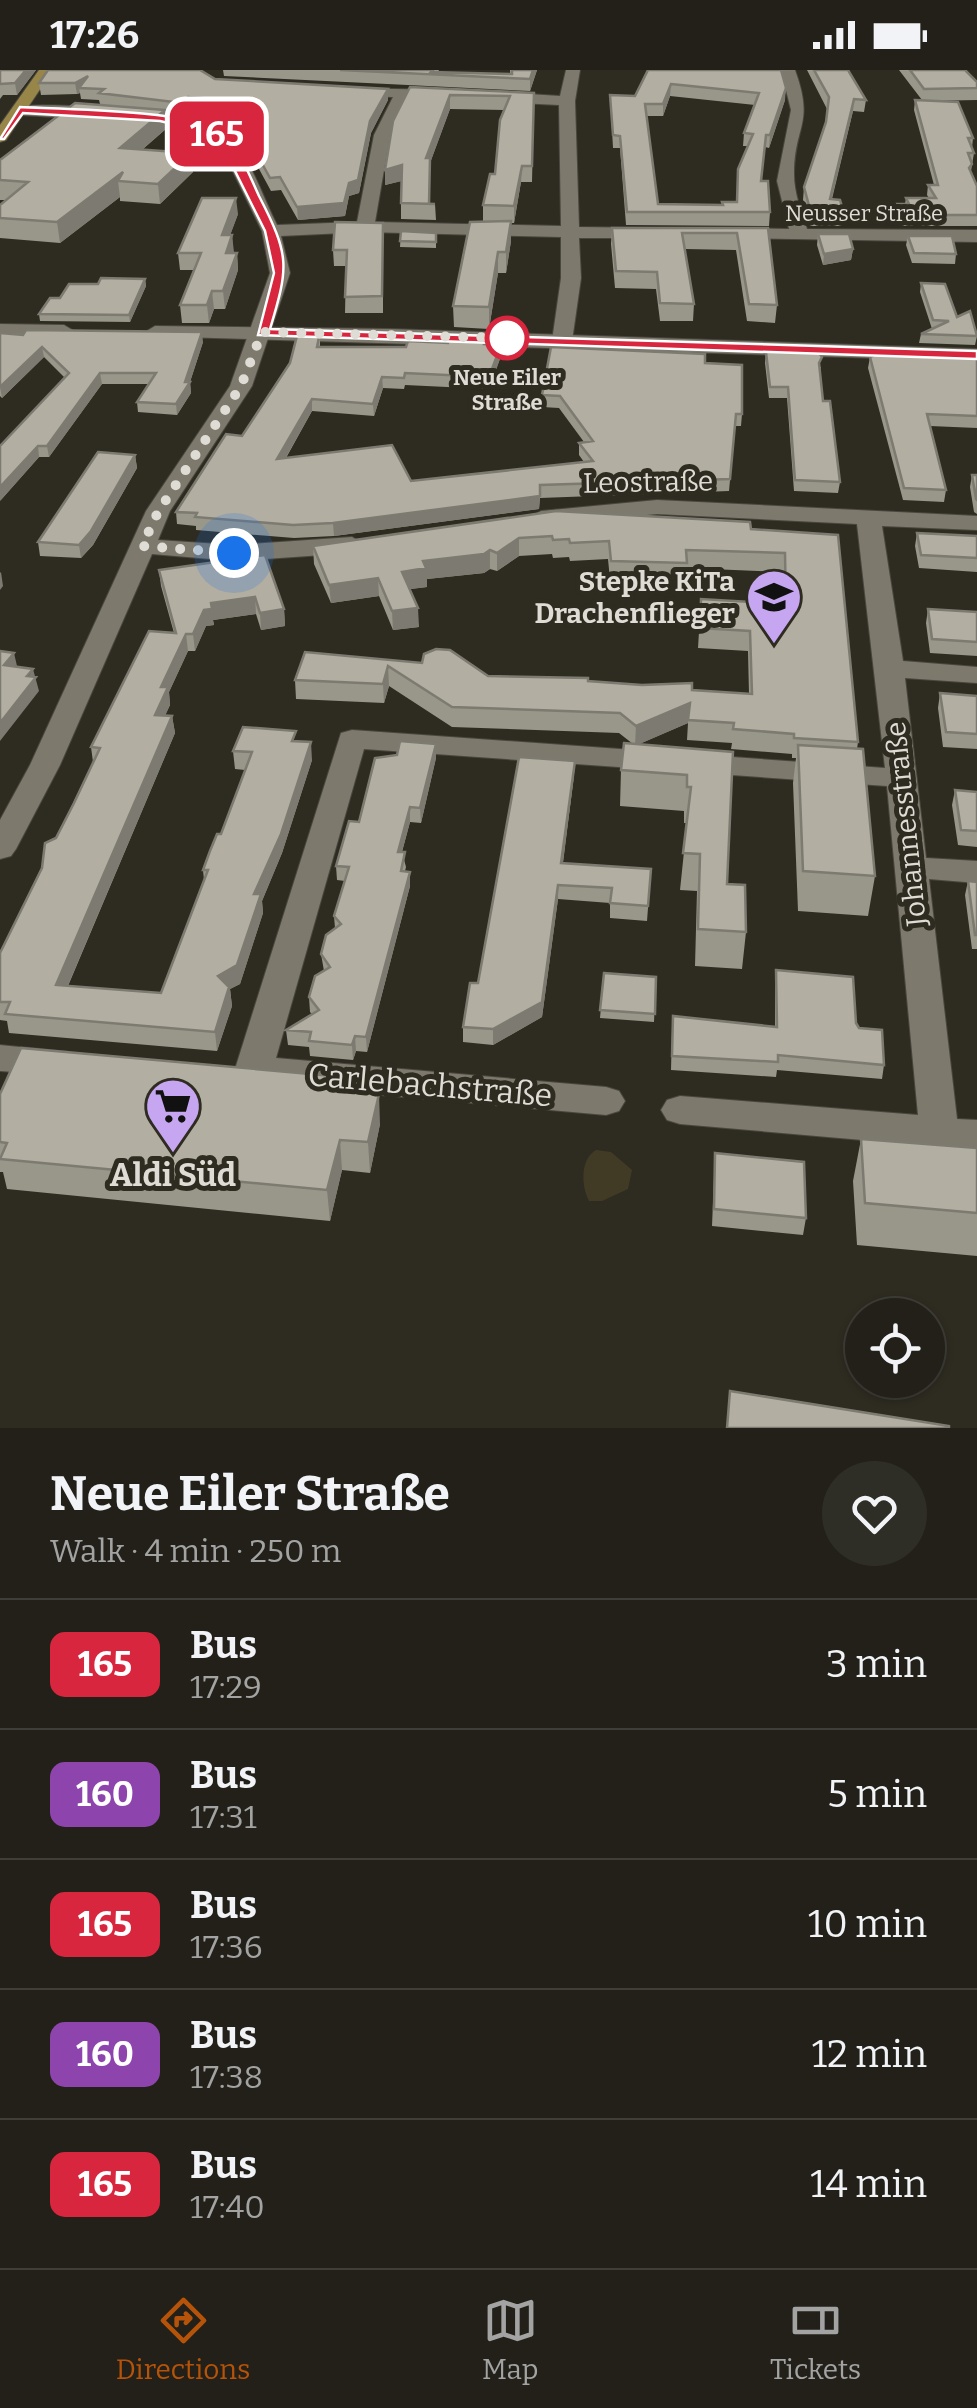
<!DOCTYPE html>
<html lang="en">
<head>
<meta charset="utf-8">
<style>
  :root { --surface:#222019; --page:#2e2d26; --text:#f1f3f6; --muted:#a2a3a2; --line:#3f3e38; --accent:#b45309 }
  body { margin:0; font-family:Bitter,serif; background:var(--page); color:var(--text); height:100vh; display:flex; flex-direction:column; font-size:38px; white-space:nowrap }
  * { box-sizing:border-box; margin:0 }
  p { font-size:32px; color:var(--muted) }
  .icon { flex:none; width:55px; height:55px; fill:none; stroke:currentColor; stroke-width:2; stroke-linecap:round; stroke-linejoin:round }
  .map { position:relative; height:1358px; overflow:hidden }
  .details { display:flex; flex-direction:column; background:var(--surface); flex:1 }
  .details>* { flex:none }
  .badge { padding:0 20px; border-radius:15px; font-size:35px; line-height:65px }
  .buttons { position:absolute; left:845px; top:1228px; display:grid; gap:20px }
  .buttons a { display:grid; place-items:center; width:100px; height:100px; border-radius:50%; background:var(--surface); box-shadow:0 2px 8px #0004,0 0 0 2px var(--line); font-size:50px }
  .you { position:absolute; width:50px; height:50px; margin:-25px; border:8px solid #fff; border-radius:50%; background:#1a73e8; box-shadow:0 0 0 15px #1a73e833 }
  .map>.badge { position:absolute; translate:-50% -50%; box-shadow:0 0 0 5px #fff }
  .round { display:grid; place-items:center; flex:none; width:105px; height:105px; border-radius:52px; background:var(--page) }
  .summary { display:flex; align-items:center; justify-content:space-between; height:170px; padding:0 50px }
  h1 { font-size:48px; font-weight:700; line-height:75px }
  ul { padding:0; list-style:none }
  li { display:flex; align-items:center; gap:30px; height:130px; padding:0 50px; border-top:2px solid var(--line) }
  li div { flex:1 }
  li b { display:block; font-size:38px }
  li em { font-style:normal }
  li .badge { min-width:110px; font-weight:700; text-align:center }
  .status { display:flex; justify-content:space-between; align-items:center; height:70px; padding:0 50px; background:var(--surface); direction:ltr }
  .status svg { height:28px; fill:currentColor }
  .tab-bar { display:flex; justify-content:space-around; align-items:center; height:140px; border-top:2px solid var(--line); background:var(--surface); font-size:28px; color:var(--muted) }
  .tab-bar a { display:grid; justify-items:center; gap:5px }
  .tab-bar .selected { color:var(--accent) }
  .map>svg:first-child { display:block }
</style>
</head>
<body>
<div class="status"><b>17:26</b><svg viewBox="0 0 49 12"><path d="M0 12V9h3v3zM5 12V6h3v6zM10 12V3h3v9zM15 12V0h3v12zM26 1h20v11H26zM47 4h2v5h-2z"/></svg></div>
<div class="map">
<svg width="977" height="1358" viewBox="0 0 977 1358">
  <rect width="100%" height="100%" fill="#2e2b21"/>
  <path fill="#413b26" d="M596 1080 611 1082 632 1100 628 1119 602 1131H589C581 1116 580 1089 596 1080Z"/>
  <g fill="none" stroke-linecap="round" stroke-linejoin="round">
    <g stroke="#4a473f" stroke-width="2">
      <path id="street" d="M566 0H580L575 31 579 157 653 158 662 164 659 168H579L581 208 572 271 562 277 552 271 561 208V167L365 162 281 166 290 203 252 316 170 441 158 470 234 475 352 467 365 475 352 483 234 491 152 484 60 695 16 779 11 786 0 789V750L30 695 146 441 230 316 270 203 262 161 221 77 207 64 160 53 20 45 12 40 14 37C48 31 198 42 223 61 249 82 262 126 277 155L357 152 374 65 393 27 350 26 345 24V18L444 20 449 22V28H408L390 65 375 152 561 156 559 35 495 32 487 27 495 22 560 26Z
        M781 0H795C815 55 794 55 794 104 794 123 801 141 807 159L977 160V172L723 168 720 164 729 158 789 159 777 111 791 40Z
        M657 430 977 446V460L882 456 903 591 977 597V613L905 608 926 788 977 791V813L929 809 957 1049 977 1050V1080L680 1054 667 1050 661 1040 667 1030 680 1026 918 1045 887 716 364 679 276 988 606 1017 619 1021 625 1031 619 1041 606 1045 257 1014 241 1009 235 999 341 663 352 660 885 698 857 454 657 444 541 455 529 448 541 441Z
        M0 975 70 982 76 992 70 1002 57 1005 0 1001Z"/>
    </g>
    <g stroke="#4a473f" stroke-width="2">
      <path id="secondary" d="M0 254 64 255 74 261 64 267 0 266Z
        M155 256 390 259 977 279V291L148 266 145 262Z"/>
    </g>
    <g stroke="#4a473f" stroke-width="2">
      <path id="primary" d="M39 0H53L6 70 0 72V55Z"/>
    </g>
    <use href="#street" fill="#7d796d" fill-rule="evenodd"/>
    <use href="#secondary" fill="#7d796d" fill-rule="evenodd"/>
    <use href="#primary" fill="#978648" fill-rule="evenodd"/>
  </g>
  <path fill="#99968a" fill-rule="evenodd" d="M0 0H36L17 25H3L0 29Z
    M223 0H439L438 2 510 4V0H537L530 21 224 6Z
    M648 0H781L785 30 769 78 765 77 761 111 770 142 769 156 626 155 620 78H613L610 25 635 26ZM670 26 755 35 744 63 743 76H748L738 99 737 132 722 135 658 134 646 46H663Z
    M807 0H848L866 30 864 42 853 41 832 129 844 143 842 156H810L803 130 804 117 826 53 827 39Z
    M899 0H965L977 12V30L925 31 973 68 972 78 974 83 971 101 977 116V156H900L896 145 897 134H905L906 128H929L927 125 928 115H934L914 40 915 30H922Z
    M203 2 215 9 388 19V30L371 63 359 123 349 126 345 146 298 150 281 120 271 121 228 42 189 39 183 45 165 42 167 58 143 79 193 102 160 134 120 131V127L60 173 0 168V135L5 130H0V90L100 34 99 30 81 29 80 23 77 24 41 25 39 13Z
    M410 17 534 23 532 112H521L514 153H511V171L506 203H498L489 259 454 257 453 236 483 152V135L495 104 504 40 450 39 430 93V134H435L436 150 401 149V111L385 115Z
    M238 144 230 165H232L233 183H237L238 200 225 239H214L209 253H182L180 235 194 200H180L178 183Z
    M612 158H768L777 235 775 253 747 251 736 180 685 179 694 234 693 251H660L656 219 615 218 611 174Z
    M401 161 436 163V178L400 177Z
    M818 164 853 179 851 190 823 195 817 175Z
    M908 166 956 184 955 194 912 193 906 175Z
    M383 169V243H345L346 196H334L333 180Z
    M145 209 146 216 130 252 40 251 39 244 60 228 98 214Z
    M921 213 977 266 975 275 919 273 921 264 932 259 920 222Z
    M320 262V277L501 275V286L489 319 405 315 404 319 383 318 374 346 312 341 286 388 411 411 584 392 579 385V373L584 372 559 338 542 337V325L705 293 742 344 741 356H735L729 421 540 428 539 439 334 466 294 468 196 460V456L177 454 176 442 242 366Z
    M0 263 203 272 190 312 191 323 177 345 138 342 137 332 149 314H102L49 387H39L0 431 65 308 44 287 2 328 0 326Z
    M766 282 821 297 820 300 823 331 840 412 838 423 794 421 787 328H769L765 293Z
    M977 282V358L930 356 946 420 944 432 903 430 868 298 870 287Z
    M135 385 137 398 93 475 81 488 40 486 38 472Z
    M972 405H977V444L974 442 970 417Z
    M751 459 838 465 858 672 857 679 875 806 868 846 798 841 793 713 796 688H792V684L731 679 732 673 687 670 688 653 639 674 733 682 727 814 746 862 742 899 695 896 697 821 680 820 687 753H684V741L620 736 621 700 633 674 619 663 452 657 389 616 384 633 296 629 295 610 305 582 488 606 588 611 749 624 748 581 698 578 701 529 784 533 783 502 686 498 685 512 610 510 608 489 570 491 569 487 553 488 552 484 519 486 497 501 490 499 484 503 427 509V517L410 519 419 557 393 560 379 526 331 533 314 494 313 476Z
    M917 463 977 466V502L919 498 915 476Z
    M265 485 284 539 285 556 261 560 256 544 213 550 214 555 206 556 195 581H188L169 622 170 635 165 645 172 646 175 663 68 916 161 923 204 810 203 800 221 764 245 700 235 699 233 681 297 671 312 690 282 783 262 831 263 843 240 914 230 919 232 936 217 981 9 963 7 951 0 950V883L93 692 91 677 174 563 161 516 159 500Z
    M928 539 977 542V586L930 583 926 553Z
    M940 623 977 626V679L943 677 938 638Z
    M397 685 436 688 421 753 410 752 402 782 406 797 405 801 410 816 367 982 356 981 353 990 310 986 309 977 288 975 286 960 312 944 310 942 309 927 324 901 321 884 335 858 334 846 345 811 337 810 336 796 359 752Z
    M574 705 563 793 651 799 647 851 610 848V833L558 829 542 947 493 975 463 972V957L478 913Z
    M955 720 977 722V777L958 775 952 735Z
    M968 811 977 812V879H972L965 825Z
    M776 900 856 953 884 995 882 1009 777 1000 776 1007 671 1000 672 961 775 957V915Z
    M604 903 656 907 654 952 600 948Z
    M355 1008 356 1022 380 1054 370 1103 342 1100 330 1151 7 1119 3 1102H0V1024Z
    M861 1069 977 1078V1186L857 1175 853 1111Z
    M715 1083 806 1148 803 1165 712 1156Z"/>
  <path fill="#7d7a71" d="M26 0H36L17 25 15 13Z
    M533 0H537L530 21V9Z
    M88 6 79 18 80 23 77 24 75 13Z
    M671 14 670 26 663 46V34Z
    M786 18 785 30 769 78 770 65Z
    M388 19V30L371 63 359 123 349 126 345 146 298 150 297 137 370 51Z
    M450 25V39L430 93 426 88Z
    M188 27 189 39 183 45 182 33Z
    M854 29 853 41 828 143 830 129Z
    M165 40 167 58 122 97 120 78Z
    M191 83 193 102 160 134 158 114Z
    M402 95V111L385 115V100Z
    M522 96 521 112 514 153V136Z
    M123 102 118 111 120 127 60 173 57 152Z
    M236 128 238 144 224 182 222 165Z
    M511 151V171L506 203V182Z
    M232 165 234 182 227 200 226 183Z
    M853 179 851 190 823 195 824 184Z
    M498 182V203L489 259V237Z
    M237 183 238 200 225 239 223 221Z
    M145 209 146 216 130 252 129 245Z
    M212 221 214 239 209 253 207 235Z
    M202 262 203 272 190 312 191 323 177 345 176 334 185 312Z
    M501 275V286L489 319V307Z
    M42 277 44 287 2 328 0 317Z
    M100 303 102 314 49 387 47 376Z
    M382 307 383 318 374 346 373 334Z
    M312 329V341L278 401 277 389Z
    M38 376 39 387 0 431V417Z
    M135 385 137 398 93 475 81 488 79 475Z
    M540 426 539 439 334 466 333 453Z
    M519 468V486L497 501V483Z
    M490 480V499L484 503 427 509V517L403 520 402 502 423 491Z
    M1 502 3 516 0 520V503Z
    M378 508 379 526 331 533 329 515Z
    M255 527 256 544 213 550 214 555 206 556 195 581 193 564 204 540 211 533Z
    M418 538 419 557 393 560 392 541Z
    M284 539 285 556 261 560 260 543Z
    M186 564 188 581 169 622 170 635 158 662 155 645 161 617Z
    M14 583 17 596 4 595Z
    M388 596 389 616 384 633 383 614Z
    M33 599 39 621 0 671V653Z
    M690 633 688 653 635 676 636 656Z
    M172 646 175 663 60 934 56 915Z
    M311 672 312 690 282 783 262 831 263 843 240 914 230 919 232 936 217 981 215 962 218 906 254 824Z
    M436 674V688L421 753 420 738Z
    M575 691 574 705 561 807V793Z
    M410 737V752L398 796V782Z
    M410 802V816L367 982 366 967Z
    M558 815V829L542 947 493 975V959Z
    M355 966 356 981 353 990 352 975Z
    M379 1024 380 1054 370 1103 368 1072Z
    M340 1070 342 1100 330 1151 327 1120Z"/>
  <path fill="#b2aea1" stroke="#7d7a71" stroke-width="2.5" fill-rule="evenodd" d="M0 0H26L15 13 0 14Z
    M48 0H200L215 9 388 19 370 51 358 110 349 113 344 133 297 137 280 107 270 108 227 30 188 27 182 33 99 23 104 19 79 18 88 6 75 13H39Z
    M340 0H433L431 2 512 4V0H533L530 9Z
    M648 0H781L786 18 770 65H766L761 111H768L770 142H627L620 66 613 65 610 25 635 26ZM671 14 759 23 744 63 753 64 738 99 737 132H722L723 135 658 134 645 34H663Z
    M814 0H848L866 30 854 29 830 129 840 130 844 143H811L804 117 826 52 829 27Z
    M910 0H965L977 12V18L924 19Z
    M410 17 534 23 532 96H522L514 136 483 135 490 104H495L500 50 510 26 450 25 426 88H430L429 134H435L401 133 402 95 385 100 393 51Z
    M915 30 958 32 973 68H968L974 83H968L972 94 969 98 977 116V145H901L897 134H909L906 128H936L928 115H938Z
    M75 33 165 40 120 78 191 83 158 114 118 111 123 102 57 152 0 148V135L28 112 0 110V90Z
    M202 128H236L222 165H232L226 183H237L223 221H212L207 235H180L201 183H178Z
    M511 151 506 182H498L489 237 453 236 470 152Z
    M335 152 383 153 382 226 345 227 347 180H333Z
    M612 158H768L777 235 749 234 737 163H682L694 234 660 233 657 202 616 201Z
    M401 161 436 163V172L400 171Z
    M818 164H849L853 179 824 184Z
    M908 166H952L956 184 914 183Z
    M101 208 145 209 129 245 39 244 50 228H60L69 214H98Z
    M921 213 945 214 957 247 970 241 977 266 921 264 949 251 933 250Z
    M26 260 202 262 185 312H190L176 334 137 332 156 303H100L47 376H38L0 417V376L69 303 42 277 0 317V263L23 265Z
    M298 262H320L317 277H406L408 271 448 273 450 265 485 267 484 274 501 275 489 307 405 303 404 308 382 307 373 334 312 329 277 389 392 375 411 411 593 391 579 373 593 371 560 326 542 325 551 277 705 284V293L742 295V344H736L730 409 540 415V426L333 453 293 455 195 447 197 443 176 442 226 364 242 366 290 293Z
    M778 277 818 281 822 287 819 293 823 331H830L840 412 795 410 788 317H770L766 282Z
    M883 281 977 282V346L927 344 946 420 904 418 870 287Z
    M98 382 135 385 91 461 79 475 38 472Z
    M972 405H977V430L976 429Z
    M556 441 750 452 751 459 838 465 858 672 794 668V664L733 659 734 653 688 650 690 633 636 656 620 643 452 637 388 596 383 614 295 610 305 582 422 593 424 584 436 579 450 580 488 606 588 608V611L642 615 692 613V620L752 624 750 561 700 558 701 529 786 534 785 483 686 480 687 493 611 491 609 471 570 473 569 469 553 470 552 466 519 468 497 483 490 480 484 484 423 491 426 498 402 502 418 538 392 541 378 508 329 515 313 476Z
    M917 463 977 466V488L921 485Z
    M265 485 284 539 260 543 255 527 211 533 212 539 204 540 193 564H186L161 617H168L155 645 172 646 56 915 161 923 208 800H203L210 781 217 764H221L252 682 233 681 243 657 296 661 292 671 311 672 281 764 254 824H261L237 895 218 906 229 917 215 962 5 944 10 932H0V883L42 798 45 773 56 768 74 733 100 678 91 677 149 561 176 563 159 500Z
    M928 539 977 542V572L932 569Z
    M0 581 14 583 4 595 33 599 27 606 36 607 0 653Z
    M940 623 977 626V664L946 662Z
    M400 671 436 674 420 738 410 737 398 782H405L401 801 410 802 366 967 355 966 352 975 309 971 311 962 286 960 319 940 309 927 315 906 330 897 321 884 326 865 341 854 334 846 349 797 336 796 349 751 359 752 375 688 397 685Z
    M624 673 733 682 727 814 745 815 746 862 698 859 700 784 683 783 691 717H687V705L621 700Z
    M798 675 863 679 875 806 803 801Z
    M519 687 575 691 561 793 651 799 648 836 610 833 612 818 558 815 542 932 493 959 463 957 470 913H478Z
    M955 720 977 722V761L961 760Z
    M968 811 977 812V865H975Z
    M776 900 853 907 856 953 859 958 882 960 884 995 778 985V992L672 986 673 946 777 957Z
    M604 903 656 907 655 944 600 940Z
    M21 978 355 1008 351 1022 379 1024 368 1072 340 1070 327 1120 0 1089 7 1073 0 1072V1024Z
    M861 1069 977 1078V1143L865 1133Z
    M715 1083 804 1092 806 1148 714 1139Z
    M730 1321 949 1356V1358H727Z"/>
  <path fill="#d7263d" stroke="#fff" stroke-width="2.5" d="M20 37C60 39 191 40 219 61 239 75 249 105 259 126 290 186 289 196 270 259L977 281V289L258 265 274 203 265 161 223 77 210 63 160 51 23 43 4 69H0Z"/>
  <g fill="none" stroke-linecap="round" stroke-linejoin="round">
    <path stroke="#dedcd5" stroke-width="10" stroke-dasharray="0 18" d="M234 483 142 476 158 442 241 316 262 262 507 268"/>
  </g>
  <defs>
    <g id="school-pin" transform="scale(2.875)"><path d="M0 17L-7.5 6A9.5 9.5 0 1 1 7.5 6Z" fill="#c6a6f0" stroke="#2e2b21"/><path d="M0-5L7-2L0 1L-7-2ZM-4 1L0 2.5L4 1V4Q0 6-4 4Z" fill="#111"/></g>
    <g id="supermarket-pin" transform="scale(2.875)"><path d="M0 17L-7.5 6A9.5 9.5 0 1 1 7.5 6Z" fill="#c6a6f0" stroke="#2e2b21"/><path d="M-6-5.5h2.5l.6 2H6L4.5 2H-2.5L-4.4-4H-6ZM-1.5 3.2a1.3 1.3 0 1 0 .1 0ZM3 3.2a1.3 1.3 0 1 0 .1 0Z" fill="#111"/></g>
  </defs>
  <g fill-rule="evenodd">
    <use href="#school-pin" x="774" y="527"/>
    <use href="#supermarket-pin" x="173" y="1036"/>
  </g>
  <circle fill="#fff" stroke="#d7263d" stroke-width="5" cx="507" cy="268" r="20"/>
  <g text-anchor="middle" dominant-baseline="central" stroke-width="10" stroke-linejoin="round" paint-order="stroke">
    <g font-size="22" fill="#dedcd5" stroke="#2e2b21">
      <text x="864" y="143">Neusser Straße</text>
    </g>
    <g font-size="22" font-weight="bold" fill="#dedcd5" stroke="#2e2b21">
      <text x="507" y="307">Neue Eiler<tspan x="507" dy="25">Straße</tspan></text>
    </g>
    <g font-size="28" fill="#dedcd5" stroke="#2e2b21">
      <text transform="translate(648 412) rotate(-1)">Leostraße</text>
      <text transform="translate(906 754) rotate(-96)">Johannesstraße</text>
    </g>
    <g font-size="28" font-weight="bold" fill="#dedcd5" stroke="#2e2b21" text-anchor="end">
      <text x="735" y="511">Stepke KiTa<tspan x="735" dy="32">Drachenflieger</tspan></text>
    </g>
    <g font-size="32" fill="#dedcd5" stroke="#2e2b21">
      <text transform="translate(430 1015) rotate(5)">Carlebachstraße</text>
    </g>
    <g font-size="32" font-weight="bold" fill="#dedcd5" stroke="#2e2b21">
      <text x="173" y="1105">Aldi Süd</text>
    </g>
  </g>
</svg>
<div class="buttons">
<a><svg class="icon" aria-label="locate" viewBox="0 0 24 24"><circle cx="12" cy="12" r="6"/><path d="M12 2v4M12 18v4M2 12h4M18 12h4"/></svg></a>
</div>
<div class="you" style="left:234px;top:483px"></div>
<b class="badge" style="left:217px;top:64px;background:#d7263d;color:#fff">165</b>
</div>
<section class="details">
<div class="summary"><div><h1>Neue Eiler Straße</h1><p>Walk · 4 min · 250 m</p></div><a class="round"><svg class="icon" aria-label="heart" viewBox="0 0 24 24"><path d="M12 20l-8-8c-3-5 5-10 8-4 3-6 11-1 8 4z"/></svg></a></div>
<ul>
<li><span class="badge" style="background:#d7263d;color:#fff">165</span><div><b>Bus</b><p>17:29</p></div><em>3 min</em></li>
<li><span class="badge" style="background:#8e44ad;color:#fff">160</span><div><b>Bus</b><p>17:31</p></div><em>5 min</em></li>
<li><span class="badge" style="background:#d7263d;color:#fff">165</span><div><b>Bus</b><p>17:36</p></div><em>10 min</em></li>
<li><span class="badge" style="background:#8e44ad;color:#fff">160</span><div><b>Bus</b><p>17:38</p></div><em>12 min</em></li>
<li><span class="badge" style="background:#d7263d;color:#fff">165</span><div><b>Bus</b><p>17:40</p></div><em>14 min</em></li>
</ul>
</section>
<nav class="tab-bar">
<a class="selected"><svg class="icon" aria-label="directions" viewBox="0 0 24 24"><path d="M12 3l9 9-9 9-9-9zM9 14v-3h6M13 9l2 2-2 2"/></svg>Directions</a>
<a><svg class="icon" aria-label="map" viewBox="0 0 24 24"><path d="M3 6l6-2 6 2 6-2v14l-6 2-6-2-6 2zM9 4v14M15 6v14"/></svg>Map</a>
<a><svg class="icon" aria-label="tickets" viewBox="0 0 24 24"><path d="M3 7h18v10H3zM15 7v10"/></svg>Tickets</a>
</nav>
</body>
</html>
